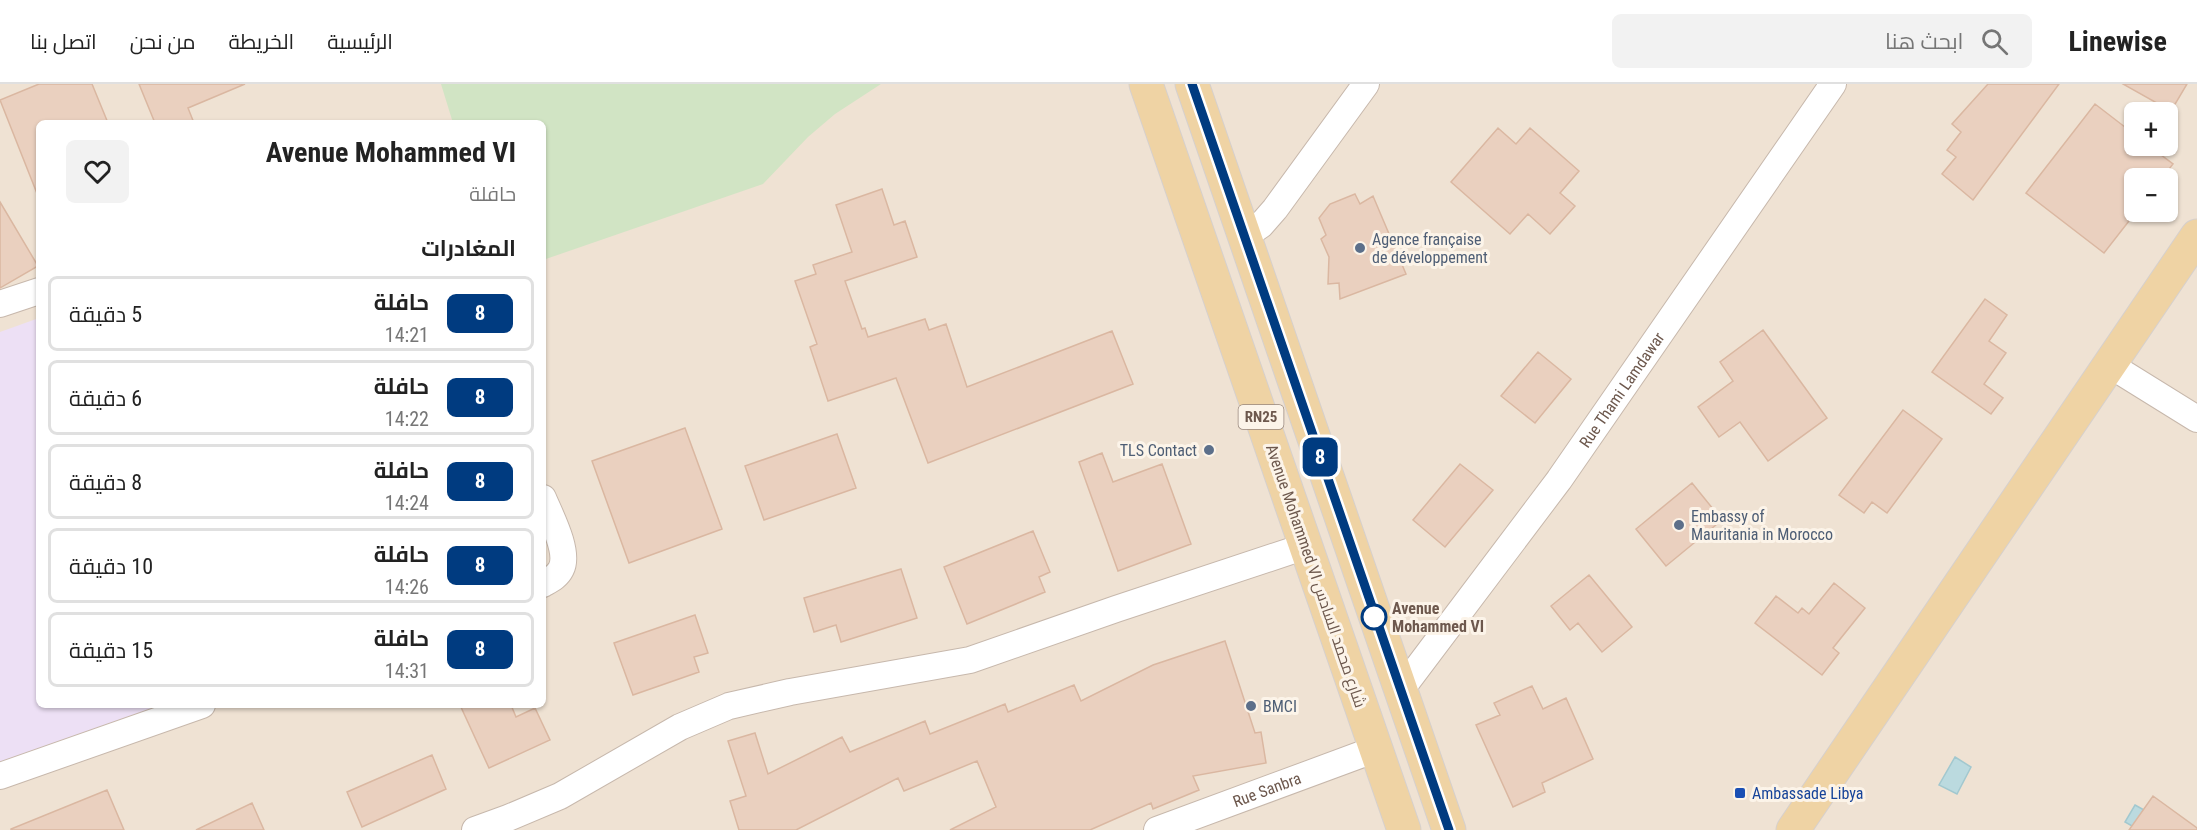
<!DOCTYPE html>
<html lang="ar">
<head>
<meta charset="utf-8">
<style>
  :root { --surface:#fff; --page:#f2f2f2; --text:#222; --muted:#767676; --line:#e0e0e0 }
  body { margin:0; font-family:"Roboto Condensed",Cairo,sans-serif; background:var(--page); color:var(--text); direction:rtl; height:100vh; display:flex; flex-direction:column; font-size:22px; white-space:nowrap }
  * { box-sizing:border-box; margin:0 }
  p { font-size:20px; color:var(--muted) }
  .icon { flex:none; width:33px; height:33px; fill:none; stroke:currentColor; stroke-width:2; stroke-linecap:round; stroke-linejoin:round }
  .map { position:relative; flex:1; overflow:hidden; direction:ltr }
  .side { position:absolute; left:36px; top:36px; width:510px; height:588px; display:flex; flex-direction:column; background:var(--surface); border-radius:9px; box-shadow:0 2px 4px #0004; direction:rtl }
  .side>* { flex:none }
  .badge { padding:0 12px; border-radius:9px; font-size:21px; line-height:39px }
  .tools { position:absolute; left:2124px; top:18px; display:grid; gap:12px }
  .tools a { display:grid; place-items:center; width:54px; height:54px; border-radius:9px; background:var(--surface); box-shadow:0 2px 4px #0004; font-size:30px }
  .map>.badge { position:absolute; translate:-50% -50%; box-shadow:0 0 0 3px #fff }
  h2 { padding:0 30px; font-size:22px; line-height:54px }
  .round { display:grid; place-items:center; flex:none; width:63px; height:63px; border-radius:9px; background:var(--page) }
  .summary { display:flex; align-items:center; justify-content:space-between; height:102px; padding:0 30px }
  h1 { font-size:28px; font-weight:700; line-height:45px }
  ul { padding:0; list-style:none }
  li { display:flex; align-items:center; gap:18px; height:75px; margin:0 12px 9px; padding:0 18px; border:3px solid var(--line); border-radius:9px }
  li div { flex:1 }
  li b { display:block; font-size:22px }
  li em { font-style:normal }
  li .badge { min-width:66px; font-weight:700; text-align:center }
  header { display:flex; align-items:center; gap:36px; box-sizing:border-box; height:84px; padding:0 30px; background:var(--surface); border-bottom:2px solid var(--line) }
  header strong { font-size:28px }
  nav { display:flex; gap:33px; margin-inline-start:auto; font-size:21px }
  .search { width:420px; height:54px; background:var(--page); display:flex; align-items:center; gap:15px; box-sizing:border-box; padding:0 21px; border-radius:9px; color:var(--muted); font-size:22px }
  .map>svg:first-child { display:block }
</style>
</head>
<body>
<header>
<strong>Linewise</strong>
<div class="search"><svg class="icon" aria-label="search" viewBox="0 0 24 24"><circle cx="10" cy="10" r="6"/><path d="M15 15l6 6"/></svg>ابحث هنا</div>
<nav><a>الرئيسية</a><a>الخريطة</a><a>من نحن</a><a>اتصل بنا</a></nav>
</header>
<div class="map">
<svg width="2197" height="746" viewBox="0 0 2197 746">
  <rect width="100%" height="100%" fill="#f8f0e3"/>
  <path fill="#efe2d3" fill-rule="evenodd" d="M0 0H2197V746H0ZM2134 28H2168V62H2134ZM39 39H543V621H39ZM2134 94H2168V128H2134Z"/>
  <path fill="#ede0f5" d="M39 234V621H168L0 680V248Z"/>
  <path fill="#d1e4c4" d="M441 0H881L835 30 808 53 763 100 543 176V39H453Z"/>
  <path fill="#bbdadf" stroke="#a2c8cf" stroke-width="1.5" d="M1955 673 1971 683 1957 710 1939 701Z
    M2135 721 2162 736 2157 746H2139L2125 738Z"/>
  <path fill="#ead0bf" stroke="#dab7a1" stroke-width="1.5" d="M39 0H92L108 39H39L38 112 0 16Z
    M139 0H245L188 24 194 39H155Z
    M1988 0H2059L1973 116 1942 90 1956 73 1947 66 1961 48 1952 40Z
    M2123 0H2187L2171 27Z
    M2095 20 2134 50V62H2149L2173 80 2162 94H2134V128H2136L2104 169 2026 109Z
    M1498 44 1516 60 1530 44 1579 87 1560 109 1575 122 1550 150 1528 130 1510 150 1451 98Z
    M882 105 894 141 905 137 917 173 845 197 862 245 865 244 868 253 925 235 929 246 946 240 967 303 1112 247 1133 300 928 379 896 294 828 317 810 263 817 260 795 197 816 190 813 181 852 168 836 121Z
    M1355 110 1360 120 1373 112 1406 190 1340 215 1339 199 1328 200 1329 173 1321 155 1326 151 1319 134 1330 120Z
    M0 118 38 182 0 204Z
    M1985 215 2007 231 1989 257 2006 269 1984 300 2003 314 1991 330 1932 288Z
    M1763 246 1827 334 1768 377 1740 338 1719 353 1698 323 1733 297 1720 278Z
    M1538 268 1571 295 1535 339 1501 312Z
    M1903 326 1942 355 1887 429 1872 418 1864 429 1839 411Z
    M685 344 722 445 629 479 592 377Z
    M837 350 856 404 764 436 745 382Z
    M1102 369 1113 398 1162 380 1191 460 1118 487 1079 378Z
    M1460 380 1493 406 1445 463 1413 436Z
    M1692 399 1722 436 1666 482 1636 445Z
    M1033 447 1050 488 1039 493 1045 508 967 540 944 483Z
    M901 485 917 534 841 558 836 541 814 548 804 514Z
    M1589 491 1632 543 1602 568 1578 539 1570 546 1551 522Z
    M1834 499 1865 524 1833 564 1839 569 1822 591 1755 539 1776 512 1798 529 1802 524 1809 530Z
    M695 531 708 569 694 573 699 588 633 611 614 559Z
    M1225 557 1255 649 1261 648 1266 679 1193 692 1199 706 1153 725 1151 719 1090 746H950L996 723 977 677 904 707 898 694 796 746H739L730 717 746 712 728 657 755 649 768 690 842 653 850 668 925 637 930 650 1005 620 1008 628 1074 601 1081 617 1153 581Z
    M1532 602 1543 625 1566 614 1593 675 1542 699 1545 708 1513 723 1476 641 1500 631 1494 619Z
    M460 621H511L516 633 535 624 550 656 489 684Z
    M432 671 446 705 362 743 347 708Z
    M107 706 124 746H11V745Z
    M2153 712 2197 744V746H2129Z
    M252 719 264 746H196Z"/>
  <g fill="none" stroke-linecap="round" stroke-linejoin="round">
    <g stroke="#c7b8ac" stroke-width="28">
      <g id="minor">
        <path d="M1245 152 1261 141 1275 125 1366 0"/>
        <path d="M0 220 39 207"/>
        <path d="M2110 281 2197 335"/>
        <path d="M543 414C550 431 570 468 561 485 557 493 550 496 543 500"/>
        <path id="s1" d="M1400 607 1559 396 1833 0"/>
        <path d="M0 692 202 621"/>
        <path d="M475 746 508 734 560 712 680 643 729 622 790 608 970 576 1116 525 1306 462"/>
        <path id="s2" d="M1157 746 1376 665"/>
      </g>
    </g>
    <g stroke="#d6d0cd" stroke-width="35">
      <path id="major" d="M1146 0 1404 746
        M1192 0 1449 746
        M1793 746 2197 152"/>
    </g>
    <use href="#minor" stroke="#fff" stroke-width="26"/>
    <use href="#major" stroke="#efd3a4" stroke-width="33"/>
  </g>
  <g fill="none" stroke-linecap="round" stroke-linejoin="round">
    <g stroke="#fff" stroke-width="14">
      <path id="line" d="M1192 0 1449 746"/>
    </g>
    <use href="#line" stroke="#003b80" stroke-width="9"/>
  </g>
  <g fill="#5c6f8a" stroke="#fcf4e9" stroke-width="2">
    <circle cx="1360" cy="164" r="6"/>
    <circle cx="1209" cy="366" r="6"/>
    <circle cx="1679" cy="441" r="6"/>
    <circle cx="1251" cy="622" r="6"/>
  </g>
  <circle fill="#fff" stroke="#003b80" stroke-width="3" cx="1374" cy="533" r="12"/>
  <rect fill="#1a4fb4" stroke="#fcf4e9" stroke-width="2" x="1734" y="703" width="12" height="12" rx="3"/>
  <g text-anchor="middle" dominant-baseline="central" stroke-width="6" stroke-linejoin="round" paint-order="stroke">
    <rect fill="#fcf4e9" stroke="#98877c" stroke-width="1.5" x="1238.5" y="321" width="45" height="24" rx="4.5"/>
    <g font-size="15" font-weight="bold" fill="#6d584d">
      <text x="1261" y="333">RN25</text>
    </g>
    <g font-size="16" fill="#4e5e75" stroke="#fcf4e9" text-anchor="start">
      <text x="1372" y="155">Agence française<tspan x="1372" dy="18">de développement</tspan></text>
      <text x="1197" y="366" text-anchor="end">TLS Contact</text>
      <text x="1691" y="432">Embassy of<tspan x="1691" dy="18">Mauritania in Morocco</tspan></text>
      <text x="1263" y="622">BMCI</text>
    </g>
    <g font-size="16" fill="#6d584d" stroke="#fcf4e9">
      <text stroke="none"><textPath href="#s1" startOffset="374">Rue Thami Lamdawar</textPath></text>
      <text transform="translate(1316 492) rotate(71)">Avenue Mohammed VI شارع محمد السادس</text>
      <text stroke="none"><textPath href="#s2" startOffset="117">Rue Sanbra</textPath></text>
    </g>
    <g font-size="16" font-weight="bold" fill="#6d584d" stroke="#fcf4e9" text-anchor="start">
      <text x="1392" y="524">Avenue<tspan x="1392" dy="18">Mohammed VI</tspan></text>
    </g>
    <g font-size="16" fill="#164399" stroke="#fcf4e9" text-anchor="start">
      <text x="1752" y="709">Ambassade Libya</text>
    </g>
  </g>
</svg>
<div class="tools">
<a>+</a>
<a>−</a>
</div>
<b class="badge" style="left:1320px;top:373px;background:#003b80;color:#fff">8</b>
<section class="side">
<div class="summary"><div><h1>Avenue Mohammed VI</h1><p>حافلة</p></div><a class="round"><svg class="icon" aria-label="heart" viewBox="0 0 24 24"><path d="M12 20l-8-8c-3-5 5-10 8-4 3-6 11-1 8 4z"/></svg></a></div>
<h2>المغادرات</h2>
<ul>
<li><span class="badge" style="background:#003b80;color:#fff">8</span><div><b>حافلة</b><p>14:21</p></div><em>5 دقيقة</em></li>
<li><span class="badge" style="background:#003b80;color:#fff">8</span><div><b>حافلة</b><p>14:22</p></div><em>6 دقيقة</em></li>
<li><span class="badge" style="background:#003b80;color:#fff">8</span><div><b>حافلة</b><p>14:24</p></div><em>8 دقيقة</em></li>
<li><span class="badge" style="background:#003b80;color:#fff">8</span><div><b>حافلة</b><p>14:26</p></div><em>10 دقيقة</em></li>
<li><span class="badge" style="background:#003b80;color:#fff">8</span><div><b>حافلة</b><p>14:31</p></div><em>15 دقيقة</em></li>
</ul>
</section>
</div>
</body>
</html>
